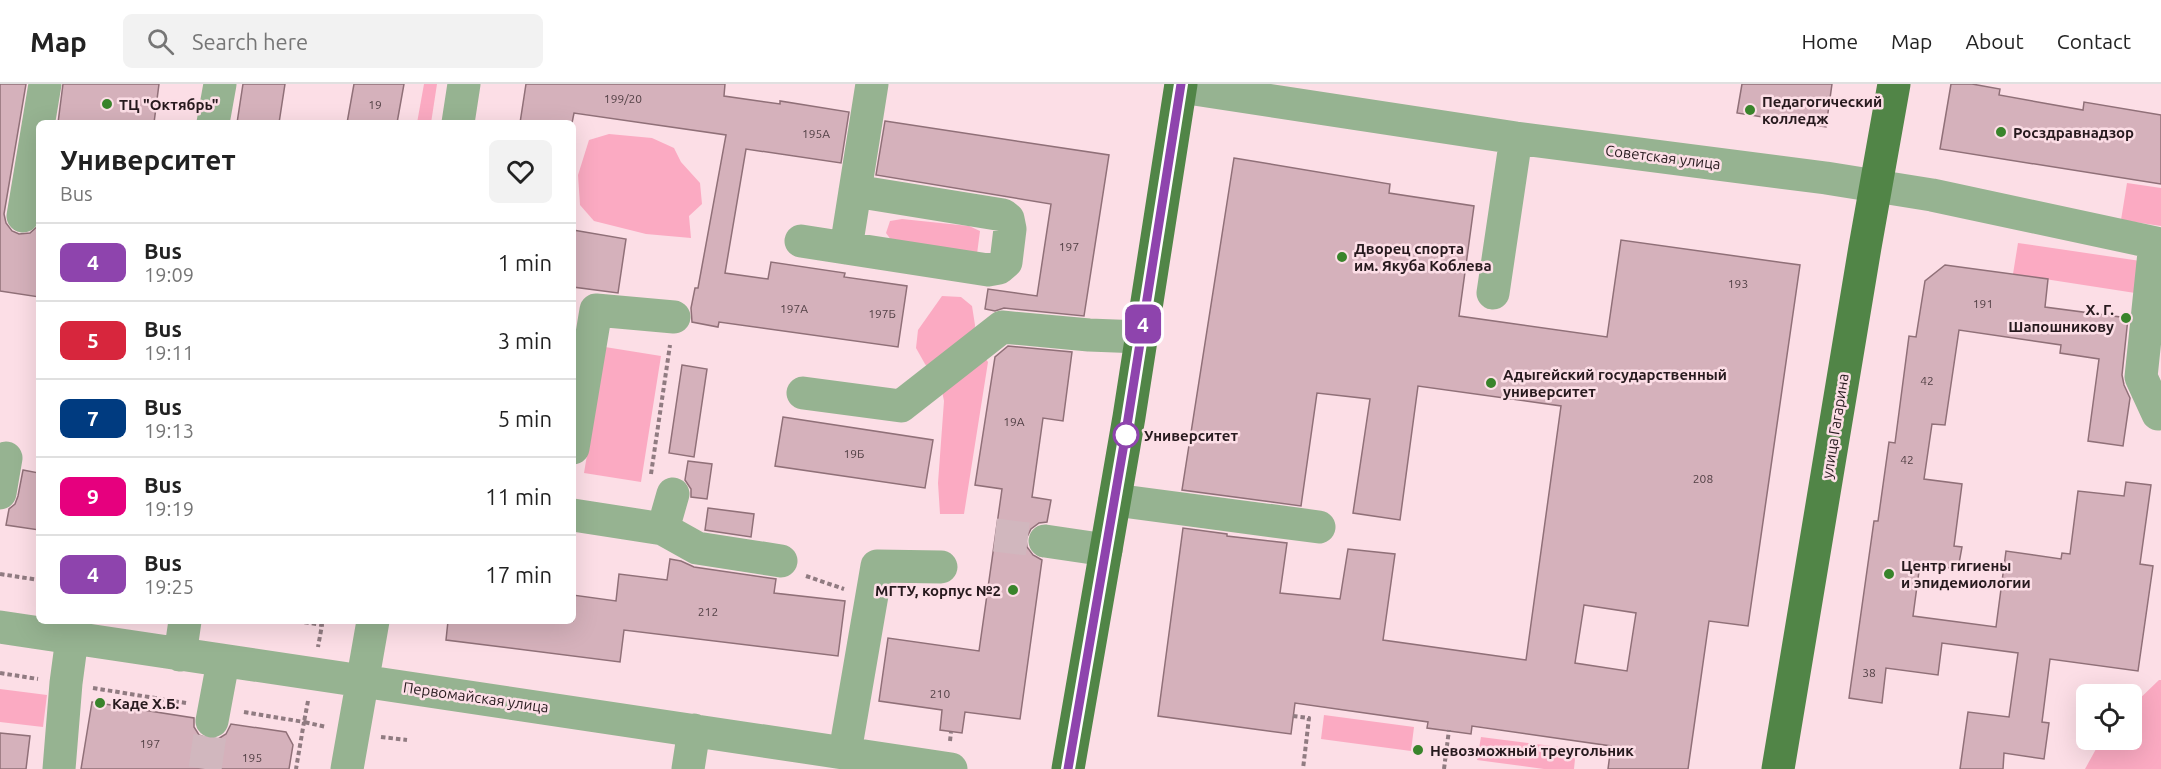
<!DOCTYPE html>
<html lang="en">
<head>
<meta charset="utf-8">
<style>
  :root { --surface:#fff; --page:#f2f2f2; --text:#222; --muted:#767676; --line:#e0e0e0 }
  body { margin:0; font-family:Ubuntu,sans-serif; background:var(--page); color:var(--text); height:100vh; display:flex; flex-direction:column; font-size:22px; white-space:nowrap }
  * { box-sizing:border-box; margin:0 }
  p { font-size:20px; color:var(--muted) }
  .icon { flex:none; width:33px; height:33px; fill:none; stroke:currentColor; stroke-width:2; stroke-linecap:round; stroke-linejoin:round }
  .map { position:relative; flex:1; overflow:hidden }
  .side { position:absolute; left:36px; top:36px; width:540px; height:504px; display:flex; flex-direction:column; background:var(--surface); border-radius:9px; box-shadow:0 6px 24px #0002 }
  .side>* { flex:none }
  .badge { padding:0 12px; border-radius:9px; font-size:21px; line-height:39px }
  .buttons { position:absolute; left:2076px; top:600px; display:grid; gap:12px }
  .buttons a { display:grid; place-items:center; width:66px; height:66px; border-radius:9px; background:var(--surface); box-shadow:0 6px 24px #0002; font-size:30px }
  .map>.badge { position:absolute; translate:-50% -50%; box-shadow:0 0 0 3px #fff }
  .round { display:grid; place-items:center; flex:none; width:63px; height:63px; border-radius:9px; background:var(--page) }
  .head { display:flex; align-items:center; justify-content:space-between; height:102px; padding:0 24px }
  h1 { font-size:28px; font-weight:700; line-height:45px }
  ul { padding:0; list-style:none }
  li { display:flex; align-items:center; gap:18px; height:78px; padding:0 24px; border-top:2px solid var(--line) }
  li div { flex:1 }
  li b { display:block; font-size:22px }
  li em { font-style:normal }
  li .badge { min-width:66px; font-weight:700; text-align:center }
  header { display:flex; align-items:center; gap:36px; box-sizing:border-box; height:84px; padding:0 30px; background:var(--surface); border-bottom:2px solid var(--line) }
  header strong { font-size:28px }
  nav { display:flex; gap:33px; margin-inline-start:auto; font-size:21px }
  .search { width:420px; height:54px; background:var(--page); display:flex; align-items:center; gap:15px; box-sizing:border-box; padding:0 21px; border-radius:9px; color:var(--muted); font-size:22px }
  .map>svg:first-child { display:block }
</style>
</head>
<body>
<header>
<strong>Map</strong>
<div class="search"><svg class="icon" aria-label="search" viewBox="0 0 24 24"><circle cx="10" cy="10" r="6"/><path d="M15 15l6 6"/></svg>Search here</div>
<nav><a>Home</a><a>Map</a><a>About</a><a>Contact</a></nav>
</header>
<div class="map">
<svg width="2161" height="685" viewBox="0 0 2161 685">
  <rect width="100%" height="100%" fill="#fcdee6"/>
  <path fill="#fbaac2" d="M424 0H437L431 39H417Z
    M609 50 652 54 674 64 681 78 700 99 702 120 689 132 691 154 646 150 594 137 580 121 578 91 589 56Z
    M2127 99 2161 104V142L2121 136Z
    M902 135 969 142 980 147 977 170 894 160 886 149 890 137Z
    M2018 159 2161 180V213L2013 190Z
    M942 212 961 213 972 222 975 241 974 260 988 278 964 430H940L938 399 944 317 940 297 925 280 916 264 918 246Z
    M605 263 661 272 641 398 584 389Z
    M2159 596H2161V685H2085L2101 656H2132V622Z
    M0 605 47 611 43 643 0 638Z
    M1324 631 1414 643 1411 667 1321 655Z
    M1481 653 1576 665 1574 685H1544L1477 676Z"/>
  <path fill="#d5b1bb" stroke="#907078" stroke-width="1.5" fill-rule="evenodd" d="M0 0H26L4 130 6 139 12 147 19 150 30 149 39 141V213L0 207Z
    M63 0H159L154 39H58Z
    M243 0H285L279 39H237Z
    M354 0H404L397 39H347Z
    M526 0H725L724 12 780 20V17L849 28 841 79 746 65 725 189 768 195 771 178 845 189 844 193 907 202 898 263 719 238 718 243 692 238 691 224 695 204H698L726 51 574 29 572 39H520Z
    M1742 0H1832L1826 43 1737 29Z
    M1951 0H1972L2000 5 1999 11 2083 26 2084 18 2161 31V100L1940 65Z
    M885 37 1109 71 1084 232 1004 224 995 227 985 225 988 205 1037 212 1051 120 876 91Z
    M1234 74 1390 100 1389 109 1474 122 1459 232 1607 253 1621 156 1800 181 1748 542 1709 537 1688 685H1608L1611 662 1472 642 1471 650 1427 644 1428 638 1295 619 1291 650 1158 632 1183 444 1227 450V452L1287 459 1280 509 1340 515 1348 465 1395 470 1383 556 1526 576 1561 322 1418 302 1400 436 1353 429 1370 315 1317 309 1301 422 1182 406ZM1584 521 1636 529 1627 587 1575 579Z
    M573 146 626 155 618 209 573 203Z
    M1945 181 2048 195 2045 223 2128 234 2122 291 2124 301 2130 314 2123 362 2088 357 2099 275 2060 269 2061 261 1959 246 1945 341 1932 340 1924 395 1962 400 1954 462 1962 463 1958 485 1920 480 1913 532 1996 543 2006 467 2061 475 2062 469 2070 470 2078 407 2124 412 2126 398 2151 401 2140 480 2153 482 2138 587 2050 575 2042 638 2049 639 2044 675 2004 669 2003 685H1960L1968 628 2009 633 2018 569 1942 559 1938 591 1886 584 1882 619 1849 614 1874 437H1878L1889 358 1895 359 1909 252 1916 253 1925 197Z
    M1008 262 1072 268 1063 337 1043 334 1032 413 1051 416 1047 438 1039 439 1031 445 1026 455 1027 463 1033 471 1042 476 1020 635 965 628 962 649 940 646 942 626 879 617 888 554 979 567 1002 405 975 401 995 273Z
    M682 281 707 285 694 373 669 369Z
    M783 333 933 356 925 404 775 382Z
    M688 377 712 380 707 415 691 413V405L685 396Z
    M23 386 39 389V446L6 441 9 425 15 420 18 412Z
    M708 424 754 430 751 453 705 446Z
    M670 475 681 477 694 483 776 495 774 509 845 517 838 572 624 546 620 578 446 556 448 537H573V511L616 517 619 490 667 496Z
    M92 618 194 634V643L199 651 209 655H218L226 650 231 640 286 648 293 661 289 685H81Z
    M0 649 30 652 26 685H0Z"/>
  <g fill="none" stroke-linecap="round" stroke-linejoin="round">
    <path stroke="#d1b7be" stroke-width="33" stroke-dasharray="33 16" stroke-linecap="butt" d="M995 451 1045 457
      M205 685 212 637"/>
    <path stroke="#907b81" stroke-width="4" stroke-dasharray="4.5 3" stroke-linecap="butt" d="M651 390 670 261
      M0 490 39 496
      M806 492 844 505
      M297 537 322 541 318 563
      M0 589 38 595
      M93 604 186 619
      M308 617 304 638 326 643
      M244 628 304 638 296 685
      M1293 632 1309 634 1303 685
      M381 653 407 656
      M950 657 951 648
      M1444 685 1449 646"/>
    <path stroke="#96b391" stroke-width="33" d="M1181 3 1516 54 1826 94 1932 111 2161 160
      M213 39 220 0
      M458 39 464 0
      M855 107 1003 131 1008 135 1010 145 1006 178 999 184 988 186 846 164 872 0
      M23 132 45 0
      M801 157 846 164
      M2155 159 2141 293 2158 330
      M1493 209 1516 54
      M803 309 901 322 1002 243 1089 251 1141 253
      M573 364 596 226 674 233
      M0 409 6 374
      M1115 416 1319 443
      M573 431 663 445 697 464 781 477
      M663 445 673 410
      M1045 457 1106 466
      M0 543 951 685
      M180 571 185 537
      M212 637 223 578
      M845 668 877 482 941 483
      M59 685 66 599 72 554
      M347 685 373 537
      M688 685 694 646"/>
    <path stroke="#518547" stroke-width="33" d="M1068 685 1129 333 1181 0
      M1778 685 1865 163 1894 0"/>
  </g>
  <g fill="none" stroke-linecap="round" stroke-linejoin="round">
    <g stroke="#fff" stroke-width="14">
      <path id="line" d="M1068 685 1125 354 1181 0"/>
    </g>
    <use href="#line" stroke="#8e44ad" stroke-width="9"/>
  </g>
  <g fill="#39842b" stroke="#fcdee6" stroke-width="2">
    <circle cx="107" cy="20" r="6"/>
    <circle cx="1750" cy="26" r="6"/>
    <circle cx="2001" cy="48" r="6"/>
    <circle cx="1342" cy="173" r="6"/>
    <circle cx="2126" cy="234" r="6"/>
    <circle cx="1491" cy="299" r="6"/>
    <circle cx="1889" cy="490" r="6"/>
    <circle cx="1013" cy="506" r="6"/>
    <circle cx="100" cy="619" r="6"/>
    <circle cx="1418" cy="666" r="6"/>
  </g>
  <circle fill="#fff" stroke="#8e44ad" stroke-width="3" cx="1126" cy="351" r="12"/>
  <g text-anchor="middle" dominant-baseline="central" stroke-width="5" stroke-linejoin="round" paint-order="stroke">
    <g font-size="12" fill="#524045">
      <text x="623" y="14">199/20</text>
      <text x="375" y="20">19</text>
      <text x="816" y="49">195А</text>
      <text x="1069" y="162">197</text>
      <text x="1738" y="199">193</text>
      <text x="1983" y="219">191</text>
      <text x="794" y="224">197А</text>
      <text x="882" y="229">197Б</text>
      <text x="1927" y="296">42</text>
      <text x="1014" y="337">19А</text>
      <text x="854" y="369">19Б</text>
      <text x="1907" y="375">42</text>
      <text x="1703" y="394">208</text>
      <text x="708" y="527">212</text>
      <text x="1869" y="588">38</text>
      <text x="940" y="609">210</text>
      <text x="150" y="659">197</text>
      <text x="252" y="673">195</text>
    </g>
    <g font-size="15" font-weight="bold" fill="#271a1e" stroke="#fcdee6" text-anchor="start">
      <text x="1762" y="17">Педагогический<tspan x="1762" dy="17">колледж</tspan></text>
      <text x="119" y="20">ТЦ "Октябрь"</text>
      <text x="2013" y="48">Росздравнадзор</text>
      <text x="1354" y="164">Дворец спорта<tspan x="1354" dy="17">им. Якуба Коблева</tspan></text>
      <text x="2114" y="225" text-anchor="end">Х. Г.<tspan x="2114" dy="17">Шапошникову</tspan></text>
      <text x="1503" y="290">Адыгейский государственный<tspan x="1503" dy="17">университет</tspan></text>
      <text x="1901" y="481">Центр гигиены<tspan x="1901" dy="17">и эпидемиологии</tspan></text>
      <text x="1001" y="506" text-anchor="end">МГТУ, корпус №2</text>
      <text x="112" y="619">Каде Х.Б.</text>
      <text x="1430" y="666">Невозможный треугольник</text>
    </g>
    <g font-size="15" fill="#271a1e" stroke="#fcdee6">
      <text transform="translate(1663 73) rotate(7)">Советская улица</text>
      <text transform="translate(1835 342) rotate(-81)">улица Гагарина</text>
      <text transform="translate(476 613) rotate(8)">Первомайская улица</text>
    </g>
    <g font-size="15" font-weight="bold" fill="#271a1e" stroke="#fcdee6" text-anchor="start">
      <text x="1144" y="351">Университет</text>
    </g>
  </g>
</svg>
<div class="buttons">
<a><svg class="icon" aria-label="locate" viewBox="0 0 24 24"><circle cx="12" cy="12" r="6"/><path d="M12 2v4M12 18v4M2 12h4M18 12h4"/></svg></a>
</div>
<b class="badge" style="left:1143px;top:240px;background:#8e44ad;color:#fff">4</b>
<section class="side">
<div class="head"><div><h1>Университет</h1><p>Bus</p></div><a class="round"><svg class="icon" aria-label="heart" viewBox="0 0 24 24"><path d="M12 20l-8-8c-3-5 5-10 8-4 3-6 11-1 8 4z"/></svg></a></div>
<ul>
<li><span class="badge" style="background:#8e44ad;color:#fff">4</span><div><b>Bus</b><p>19:09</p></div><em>1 min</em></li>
<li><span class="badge" style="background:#d7263d;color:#fff">5</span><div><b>Bus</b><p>19:11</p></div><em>3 min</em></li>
<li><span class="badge" style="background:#003b80;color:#fff">7</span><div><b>Bus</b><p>19:13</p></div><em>5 min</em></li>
<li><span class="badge" style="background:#e6007e;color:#fff">9</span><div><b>Bus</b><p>19:19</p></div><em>11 min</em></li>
<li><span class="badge" style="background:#8e44ad;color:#fff">4</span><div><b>Bus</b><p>19:25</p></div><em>17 min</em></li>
</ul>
</section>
</div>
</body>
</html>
